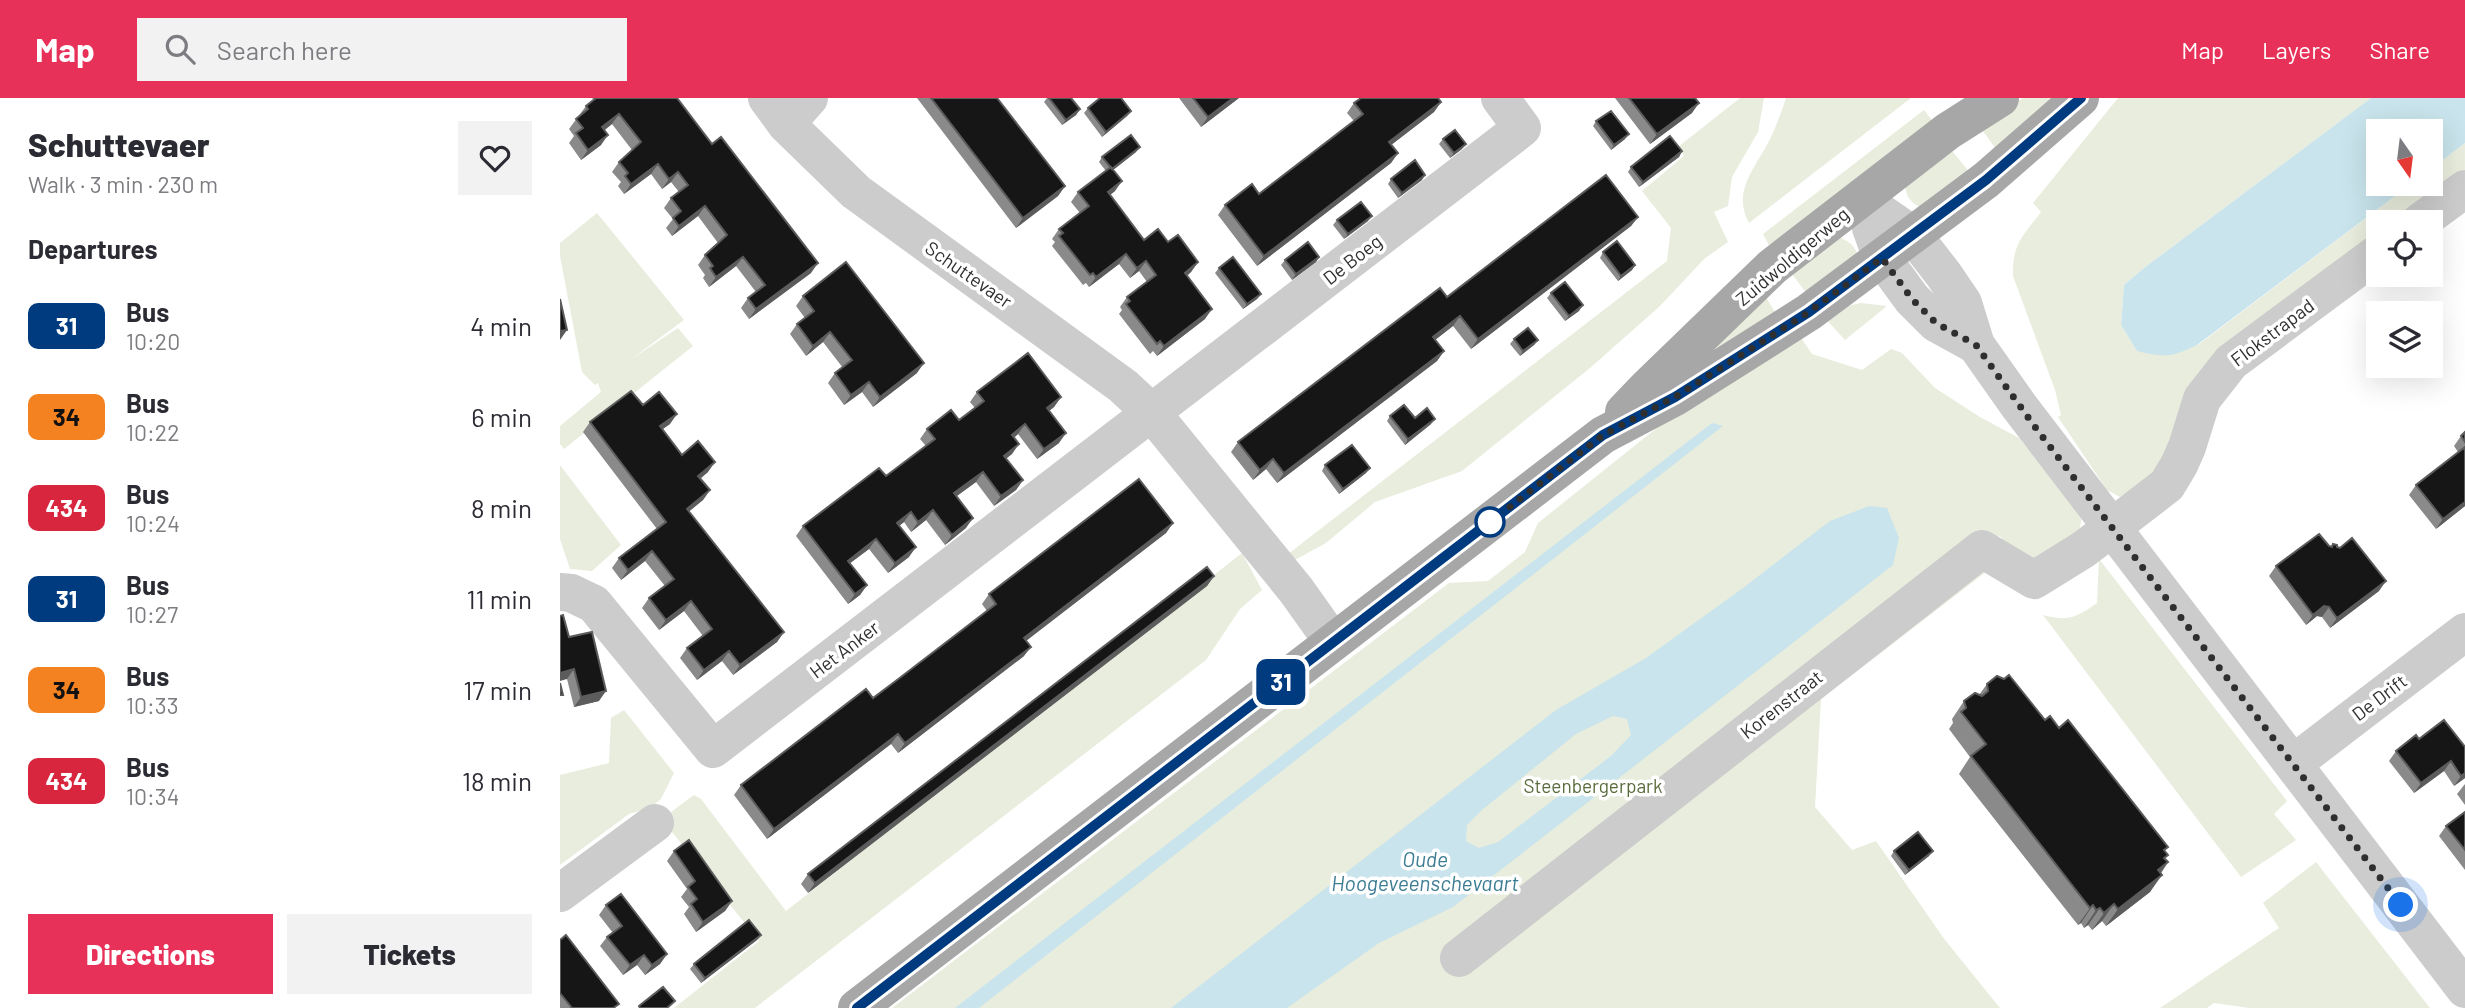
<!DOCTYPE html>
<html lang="en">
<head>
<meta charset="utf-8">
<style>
  :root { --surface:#fff; --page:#f2f2f3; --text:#2b2b33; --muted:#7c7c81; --accent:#e73158 }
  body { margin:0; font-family:Barlow,sans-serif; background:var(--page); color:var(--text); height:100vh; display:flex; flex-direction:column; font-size:26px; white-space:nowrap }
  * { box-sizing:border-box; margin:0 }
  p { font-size:23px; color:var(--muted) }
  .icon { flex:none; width:38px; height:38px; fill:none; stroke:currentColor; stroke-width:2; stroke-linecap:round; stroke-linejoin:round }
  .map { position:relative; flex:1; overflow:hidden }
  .side { display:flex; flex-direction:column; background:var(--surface); width:560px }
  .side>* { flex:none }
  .badge { padding:0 14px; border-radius:10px; font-size:24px; line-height:46px }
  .needle { width:46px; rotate:166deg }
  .buttons { position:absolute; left:1806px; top:21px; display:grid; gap:14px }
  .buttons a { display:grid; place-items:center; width:77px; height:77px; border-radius:0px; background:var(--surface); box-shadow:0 7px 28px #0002; font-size:35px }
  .you { position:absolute; width:35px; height:35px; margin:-18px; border:5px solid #fff; border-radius:50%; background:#1a73e8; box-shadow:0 0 0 10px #1a73e833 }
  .map>.badge { position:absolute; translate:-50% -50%; box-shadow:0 0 0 4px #fff }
  h2 { padding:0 28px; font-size:26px; line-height:63px }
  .round { display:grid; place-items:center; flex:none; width:74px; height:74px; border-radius:0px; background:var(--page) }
  .headline { display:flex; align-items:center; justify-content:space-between; height:119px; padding:0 28px }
  h1 { font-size:33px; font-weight:800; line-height:52px }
  .cta { display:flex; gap:14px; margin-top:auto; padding:14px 28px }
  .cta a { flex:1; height:80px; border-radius:0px; background:var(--accent); color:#fff; font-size:28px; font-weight:800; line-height:80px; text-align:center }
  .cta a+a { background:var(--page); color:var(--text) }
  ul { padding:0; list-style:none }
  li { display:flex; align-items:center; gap:21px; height:91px; padding:0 28px }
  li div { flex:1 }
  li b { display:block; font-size:26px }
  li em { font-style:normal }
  li .badge { min-width:77px; font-weight:700; text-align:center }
  header { display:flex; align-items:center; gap:42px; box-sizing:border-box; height:98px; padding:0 35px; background:var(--accent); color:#fff }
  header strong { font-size:33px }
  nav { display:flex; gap:38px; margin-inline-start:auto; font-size:24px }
  .search { width:490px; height:63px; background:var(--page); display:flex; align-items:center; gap:18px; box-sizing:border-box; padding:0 24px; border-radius:0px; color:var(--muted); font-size:26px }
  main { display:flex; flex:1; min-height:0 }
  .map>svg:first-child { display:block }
</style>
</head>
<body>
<header>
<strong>Map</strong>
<div class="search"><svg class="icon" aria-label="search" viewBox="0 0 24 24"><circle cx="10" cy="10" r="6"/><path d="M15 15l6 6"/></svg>Search here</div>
<nav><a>Map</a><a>Layers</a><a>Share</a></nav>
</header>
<main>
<section class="side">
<div class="headline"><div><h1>Schuttevaer</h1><p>Walk · 3 min · 230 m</p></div><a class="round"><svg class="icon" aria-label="heart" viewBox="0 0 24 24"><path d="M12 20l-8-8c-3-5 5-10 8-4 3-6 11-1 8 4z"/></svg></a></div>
<h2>Departures</h2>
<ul>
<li><span class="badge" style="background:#003b80;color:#fff">31</span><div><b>Bus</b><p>10:20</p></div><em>4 min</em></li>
<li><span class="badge" style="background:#f58220;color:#111">34</span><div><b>Bus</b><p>10:22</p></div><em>6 min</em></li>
<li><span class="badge" style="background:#d7263d;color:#fff">434</span><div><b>Bus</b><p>10:24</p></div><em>8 min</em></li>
<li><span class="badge" style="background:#003b80;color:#fff">31</span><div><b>Bus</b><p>10:27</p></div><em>11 min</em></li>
<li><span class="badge" style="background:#f58220;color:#111">34</span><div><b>Bus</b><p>10:33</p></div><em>17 min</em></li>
<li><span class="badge" style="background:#d7263d;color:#fff">434</span><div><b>Bus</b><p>10:34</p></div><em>18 min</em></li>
</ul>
<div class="cta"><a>Directions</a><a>Tickets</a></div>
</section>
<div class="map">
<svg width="1905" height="910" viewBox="0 0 1905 910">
  <rect width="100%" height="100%" fill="#fff"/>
  <path fill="#e8eddd" d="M1180 0H1204L1198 34 1172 79 1168 108 1154 114 1168 144 1144 161 1100 208 1030 270 902 373 815 404 766 445 733 463 728 456 1107 163 1111 130 1082 93 1124 58 1118 49Z
    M1226 0H1351L1189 125C1172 95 1194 71 1208 45 1215 31 1221 16 1226 0Z
    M1463 0H1496L1438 54 1418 26Z
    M1558 0H1811L1584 170 1564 187 1561 227 1577 253 1638 247 1851 86H1871V71L1905 45V77L1842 124H1818V142L1658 261 1604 369 1560 399 1547 392 1498 319 1501 317 1495 292 1453 178C1452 146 1463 138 1481 114L1473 105Z
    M1364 12 1377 29 1212 153 1203 136Z
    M1388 48 1411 76 1359 109C1347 101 1345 96 1345 81Z
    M37 115 124 222 70 262 118 230 133 248 4 351 0 346V328L41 294 38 285 35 287 22 274 0 158V145Z
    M1272 137C1287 142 1295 145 1299 161L1250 200 1229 172Z
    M1204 196 1218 219 1120 283Z
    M1301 205 1327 208 1285 242 1264 219 1279 210Z
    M1237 234 1252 256 1302 272 1331 251 1342 255 1375 290 1420 319 1459 340 1522 419 1519 435 1488 466 1453 455 1441 439 1438 438 1431 470 1261 601 1255 709 1292 752 1316 743 1385 842 1440 910H332L889 485 928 483 965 454 978 425 1143 293Z
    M0 367 61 447 32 473 10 471 0 441Z
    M682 455 702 492 680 511 646 562 195 910H114L199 843 108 729 111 714 134 697 141 701 226 813Z
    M1539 461 1727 703 1714 716 1736 742 1681 779 1483 517C1509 524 1517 519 1537 505Z
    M64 612 114 675 101 701 91 709 69 716 0 767V677L49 665 51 620Z
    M1756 764 1870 910H1689L1654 905 1647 910H1600L1719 830 1703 805Z"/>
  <path fill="#c9e4ec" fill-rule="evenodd" d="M1811 0H1905V45L1871 71V33H1818V86H1851L1637 247C1612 259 1605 260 1577 253L1561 227 1564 187 1584 170Z
    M1152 325 1163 328 419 910H395Z
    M1309 408 1327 410 1339 440 1333 467 893 809 819 845 727 910H611L996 612 1086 560 1183 490 1270 423ZM1053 618 1067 621 1071 637 1051 658 938 744 919 750 906 743 907 727 922 712 1016 636Z"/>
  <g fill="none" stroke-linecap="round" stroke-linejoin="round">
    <path stroke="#ccc" stroke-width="38" d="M207 0 226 26 296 94 563 288 592 315 736 492 773 544
      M226 26 249 0
      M1301 101 1353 137 1384 177 1403 205 1416 247 1459 308 1905 891
      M1860 124 1905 91
      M1311 130 1322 160 1352 201 1376 225 1416 247
      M0 494 11 495 34 506 153 651 962 30 940 0
      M1734 665 1905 534
      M0 795 95 725
      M899 860 1422 451 1474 482 1524 451 1607 387 1619 367 1627 349 1642 301 1671 264 1818 155"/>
    <path stroke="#a7a7a7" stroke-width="38" d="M1064 314 1087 290 1212 169 1388 33 1440 0
      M297 910 1043 337 1115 299 1249 214 1426 82 1520 0"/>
  </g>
  <path fill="#8a8a8a" d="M32 0H117L251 175 189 221 181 210 188 200 196 194 176 168 149 189 143 180 145 177 138 167 145 157 158 145 138 118 112 138 106 130 113 121 104 110 111 100 119 94 111 84 102 91 91 76 64 96 58 88 61 84 52 74 59 64 72 52 52 26 45 32 41 47 21 62 9 45 14 38 9 31 26 8 34 2Z
    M357 0H437L505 88 498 98 456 130Z
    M487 0H511L520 11 516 17 502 27 484 4Z
    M619 0H679L641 29Z
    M1055 0H1135L1132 15 1090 46Z
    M881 4 874 14 831 47 838 55 831 65 697 168 658 117 665 107 699 96 794 23 787 15 794 5Z
    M528 10 571 13 567 18 542 39 524 15Z
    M1036 23 1065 41 1051 52 1033 28Z
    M883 41 902 51 890 60 879 46Z
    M1122 53 1119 59 1079 89 1068 74 1071 69Z
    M576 54 553 72 555 93 550 97 584 142 608 144 638 164 631 174 627 178 645 221 597 258 593 253 590 256 559 216 562 212 560 209 567 199 587 184 579 173 570 180 559 166 529 189 526 185 523 187 492 148 495 144 492 141 499 131 520 115 511 104 518 94 546 73 539 64 542 59Z
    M831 81 862 82 838 100 828 86Z
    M1078 119 1071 128 911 251 893 228 875 242 884 253 877 263 717 385 706 371 693 382 671 354 678 344 887 199Z
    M777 122 808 123 784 141 773 127Z
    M1043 154 1075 167 1072 172 1058 183 1040 160Z
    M759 159 756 164 732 182 721 167 725 162Z
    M659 170 701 196 697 201 683 211 655 175Z
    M991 195 1019 213 1005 223 987 200Z
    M243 198 357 275 313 309 302 294 284 307 268 285 275 275 283 270 263 244 246 258 230 236 237 226 245 220 236 208Z
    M954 241 978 242 974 247 960 258 950 246Z
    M417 294 501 299 494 309 489 313 499 345 477 361 458 336 454 340 452 356 446 360 463 382 456 392 434 408 416 384 397 398 406 430 385 447 366 422 351 434 344 424 339 428 349 459 328 475 309 451 290 465 307 487 300 497 288 506 236 438 243 428 326 378 366 348 360 341 367 331 399 322 415 310 410 304Z
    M83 307 110 326 102 331 122 357 148 374 140 381 150 392 143 402 129 413 224 534 217 544 173 577 162 563 137 582 120 560 127 550 143 538 124 513 99 532 82 510 89 500 105 488 85 463 61 482 52 470 59 460 97 431 23 334 30 324Z
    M830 318 855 320 871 326 845 347 827 323Z
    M1905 334V408L1876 431 1849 397 1856 387 1898 354 1894 348 1901 338Z
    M765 367 806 375 779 396 762 373Z
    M613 425 606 435 466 542 464 558 338 655 331 646 207 741 174 697 181 687 313 600 427 513 422 506 429 496Z
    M1773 446 1819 493 1770 530 1762 519 1757 518 1746 527 1709 478 1716 468 1770 449Z
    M654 478 647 488 248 795 241 786 248 776Z
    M9 539 39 603 14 609 7 581Z
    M1427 586 1485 622 1608 757 1605 761 1608 764 1590 794 1546 828 1542 823 1532 832 1528 827 1524 830 1521 825 1518 827 1399 676 1410 659 1389 631 1393 625 1392 621 1404 603 1419 597Z
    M1859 641 1905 649V680L1894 688 1884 673 1854 695 1829 663 1836 653Z
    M1905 686V707L1897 696Z
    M1905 714V772L1879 738 1886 728Z
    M114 753 172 803 165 813 136 834 124 816 129 809 121 799 127 791 107 763Z
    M1334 753 1369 758 1345 777 1331 758Z
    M46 807 107 856 100 866 85 877 77 867 63 877 40 848 47 839 53 835 39 817Z
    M201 837 197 842 141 885 130 871 134 866Z
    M0 842 56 910H0Z"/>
  <path fill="#5c5c5c" d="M673 0H679L641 29 648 19Z
    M881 4 874 14 822 54 829 44Z
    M1139 5 1132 15 1090 46 1097 36Z
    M520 11 516 17 502 27 506 22Z
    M571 13 567 18 542 39 546 34Z
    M59 16 52 26 35 39 42 29Z
    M1069 36 1065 41 1051 52 1054 47Z
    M48 37 41 47 21 62 28 52Z
    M906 46 902 51 890 60 894 55Z
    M580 49 576 54 548 76 552 71Z
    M1122 53 1119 59 1079 89 1083 84Z
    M838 55 831 65 697 168 704 158Z
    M98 66 91 76 64 96 71 86Z
    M118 74 111 84 102 91 109 81Z
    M865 77 862 82 838 100 842 95Z
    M562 83 555 93 541 104 548 94Z
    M505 88 498 98 456 130 463 120Z
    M145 108 138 118 112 138 119 128Z
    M812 118 808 123 784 141 788 136Z
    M1078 119 1071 128 911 251 918 241Z
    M566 156 559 166 529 189 536 179Z
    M183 159 176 168 149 189 156 179Z
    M759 159 756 164 732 182 736 176Z
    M586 163 579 173 570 180 577 170Z
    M638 164 631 174 618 185 625 175Z
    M258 165 251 175 189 221 196 211Z
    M1075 167 1072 172 1058 183 1061 178Z
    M701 196 697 201 683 211 687 206Z
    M1023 207 1019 213 1005 223 1009 218Z
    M652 211 645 221 597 258 604 248Z
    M900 218 893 228 866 249 873 239Z
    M7 232 0 242V233Z
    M270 234 263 244 246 258 253 248Z
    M978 242 974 247 960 258 963 253Z
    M884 253 877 263 717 385 724 375Z
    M364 265 357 275 313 309 320 299Z
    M309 284 302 294 284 307 291 297Z
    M501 299 494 309 480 320 487 310Z
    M117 316 110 326 93 338 100 328Z
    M875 321 871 326 845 347 848 341Z
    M465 326 458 336 445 347 452 337Z
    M506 335 499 345 477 361 484 351Z
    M459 346 452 356 437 368 444 358Z
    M713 361 706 371 693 382 700 372Z
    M155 364 148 374 131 388 138 378Z
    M810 370 806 375 779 396 783 391Z
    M423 374 416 384 387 405 394 395Z
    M463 382 456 392 434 408 441 398Z
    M150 392 143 402 120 421 127 411Z
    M1905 404V408L1876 431 1883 421Z
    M373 412 366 422 351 434 358 424Z
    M351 414 344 424 330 435 337 425Z
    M413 420 406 430 385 447 392 437Z
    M613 425 606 435 457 550 464 540Z
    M316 441 309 451 281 472 288 463Z
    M356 449 349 459 328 475 335 465Z
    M92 453 85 463 61 482 68 472Z
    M654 478 647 488 248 795 255 785Z
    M1826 483 1819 493 1770 530 1777 520Z
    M307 487 300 497 288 506 295 496Z
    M131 503 124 513 99 532 106 522Z
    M1764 508 1769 509 1762 519 1757 518 1746 527 1753 517Z
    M224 534 217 544 173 577 180 567Z
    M471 549 464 558 338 655 345 645Z
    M169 553 162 563 137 582 144 572Z
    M14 571 7 581 0 583V575Z
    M46 593 39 603 14 609 21 599Z
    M338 636 331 646 207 741 214 731Z
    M1891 663 1884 673 1854 695 1861 685Z
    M1905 675V680L1894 688 1901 678Z
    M1373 753 1369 758 1345 777 1349 772Z
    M1608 764 1596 781 1602 777 1590 794 1546 828 1558 811 1598 772Z
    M172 803 165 813 136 834 143 824Z
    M1554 806 1542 823 1532 832 1544 815Z
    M1533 807 1521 825 1518 827 1530 810Z
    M1540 810 1528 827 1524 830 1536 812Z
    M201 837 197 842 141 885 145 880Z
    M107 856 100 866 85 877 92 867Z
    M84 857 77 867 63 877 70 867Z"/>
  <path fill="#161616" stroke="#5c5c5c" stroke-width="2" d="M36 0H117L152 46 161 39 258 165 196 211 188 200 205 187 183 159 156 179 150 170 153 168 145 157 167 137 145 108 119 128 113 120 121 113 111 100 128 87 118 74 109 81 98 66 71 86 65 78 68 75 59 64 81 44 59 16 42 29 48 37 28 52 16 35 23 30 16 21 28 11 26 8Z
    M371 0H437L505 88 463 120Z
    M489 0H511L520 11 506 22Z
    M540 0H561L571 13 546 34 528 10Z
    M633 0H673L648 19Z
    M801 0H878L881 4 829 44 838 55 704 158 665 107 692 86 699 96 803 16 794 5Z
    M1069 0H1135L1139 5 1097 36Z
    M1051 13 1069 36 1054 47 1036 23Z
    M895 32 906 46 894 55 883 41Z
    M571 37 580 49 552 71 542 59Z
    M1110 38 1122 53 1083 84 1071 69Z
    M855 62 865 77 842 95 831 81Z
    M551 69 562 83 548 94 584 142 598 131 608 144 618 137 638 164 625 175 652 211 604 248 600 243 597 246 566 206 570 203 567 199 596 177 586 163 577 170 566 156 536 179 533 175 530 177 499 138 503 135 499 131 529 108 518 94Z
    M1046 77 1078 119 918 241 900 218 873 239 884 253 724 375 713 361 700 372 678 344 880 190 887 199Z
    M801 104 812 118 788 136 777 122Z
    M1057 143 1075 167 1061 178 1043 154Z
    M748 144 759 159 736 176 725 162Z
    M673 159 701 196 687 206 659 170Z
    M286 164 364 265 320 299 309 284 291 297 275 275 292 262 270 234 253 248 237 226 254 213 243 198Z
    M1005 184 1023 207 1009 218 991 195Z
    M0 201 7 232 0 233Z
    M968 230 978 242 963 253 954 241Z
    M468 255 501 299 487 310 506 335 484 351 465 326 452 337 459 346 444 358 463 382 441 398 423 374 394 395 413 420 392 437 373 412 358 424 351 414 337 425 356 449 335 465 316 441 288 463 307 487 295 496 243 428 319 370 326 378 375 341 367 331 391 312 399 322 424 303 417 294Z
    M71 293 83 307 99 294 117 316 100 328 122 357 138 343 155 364 138 378 150 392 127 411 224 534 180 567 169 553 144 572 127 550 152 531 131 503 106 522 89 500 114 481 92 453 68 472 59 460 106 424 30 324Z
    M844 307 855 320 867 310 875 321 848 341 830 318Z
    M1905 334V344L1901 338Z
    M792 347 810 370 783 391 765 367Z
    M1905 349V404L1883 421 1856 387Z
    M579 381 613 425 464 540 471 549 396 606 345 645 338 636 214 731 181 687 306 591 313 600 337 582 436 506 429 496Z
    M1759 436 1769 448 1772 449 1773 446 1777 447V449L1780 450 1792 440 1826 483 1777 520 1769 509 1764 508 1753 517 1716 468Z
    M647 469 654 478 255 785 248 776Z
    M3 517 9 539 32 534 46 593 21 599 14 571 0 575V518Z
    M1449 577 1485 622 1490 618 1499 630 1508 622 1608 749 1604 752 1608 757 1604 760 1608 764 1598 772 1602 777 1558 811 1554 806 1544 815 1540 810 1536 812 1533 807 1530 810 1411 658 1426 646 1401 614 1406 610 1404 603 1415 595 1422 598 1428 593 1427 586 1437 578 1444 581Z
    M0 585 3 597H0Z
    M1884 622 1905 649V675L1901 678 1891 663 1861 685 1836 653 1856 637 1859 641Z
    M1905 714V752L1886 728Z
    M1358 734 1373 753 1349 772 1334 753Z
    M129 742 172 803 143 824 131 806 137 801 128 789 135 783 114 753Z
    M61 796 107 856 92 867 84 857 70 867 47 839 62 828 46 807Z
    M189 822 201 837 145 880 134 866Z
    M6 837 59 906 53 910H12L0 895V842Z
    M103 889 115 903 107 910H80L79 908Z"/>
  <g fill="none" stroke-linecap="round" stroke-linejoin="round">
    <g stroke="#fff" stroke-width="16">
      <path id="line" d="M297 910 1043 337 1115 299 1249 214 1426 82 1521 0"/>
    </g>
    <use href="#line" stroke="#003b80" stroke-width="10"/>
    <path stroke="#2f2f2f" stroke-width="7" stroke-dasharray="0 12.6" d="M930 424 1043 337 1115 299 1249 214 1322 160 1352 201 1376 225 1416 247 1475 329 1841 807"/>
  </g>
  <circle fill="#fff" stroke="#003b80" stroke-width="3.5" cx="930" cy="424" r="14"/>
  <g text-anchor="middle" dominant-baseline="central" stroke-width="7" stroke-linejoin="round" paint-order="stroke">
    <g font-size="19" fill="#2f2f2f" stroke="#fff">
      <text transform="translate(1232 158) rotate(-40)">Zuidwoldigerweg</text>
      <text transform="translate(792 161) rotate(-38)">De Boeg</text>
      <text transform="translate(409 176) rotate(35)">Schuttevaer</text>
      <text transform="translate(1712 234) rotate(-37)">Flokstrapad</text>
      <text transform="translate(284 551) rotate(-37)">Het Anker</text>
      <text transform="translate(1819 599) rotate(-37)">De Drift</text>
      <text transform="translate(1221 606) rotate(-38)">Korenstraat</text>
    </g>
    <g font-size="19" fill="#596c3c" stroke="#fff">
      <text x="1033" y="687">Steenbergerpark</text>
    </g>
    <g font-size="21" font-style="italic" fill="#3c7d93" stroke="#fff">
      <text x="865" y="760">Oude<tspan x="865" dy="24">Hoogeveenschevaart</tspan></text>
    </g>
  </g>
</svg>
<div class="buttons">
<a><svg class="needle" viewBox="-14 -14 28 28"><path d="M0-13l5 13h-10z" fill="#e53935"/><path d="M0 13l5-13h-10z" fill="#7c7c81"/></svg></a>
<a><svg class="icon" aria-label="locate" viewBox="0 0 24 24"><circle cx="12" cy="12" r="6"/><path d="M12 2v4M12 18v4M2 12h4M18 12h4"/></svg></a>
<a><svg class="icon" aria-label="layers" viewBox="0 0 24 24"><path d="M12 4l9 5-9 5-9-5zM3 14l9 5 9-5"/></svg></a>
</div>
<div class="you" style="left:1841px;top:807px"></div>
<b class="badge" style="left:721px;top:584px;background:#003b80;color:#fff">31</b>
</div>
</main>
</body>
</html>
